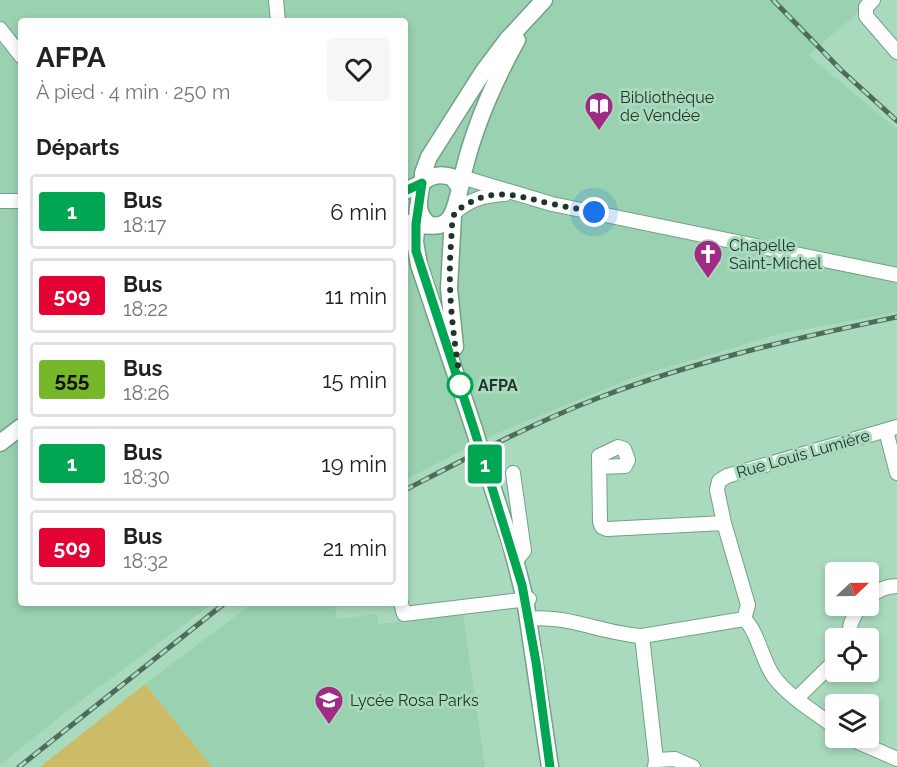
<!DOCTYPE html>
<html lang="fr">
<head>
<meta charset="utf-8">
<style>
  :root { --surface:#fff; --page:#f6f6f6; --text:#222; --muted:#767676; --line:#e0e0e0 }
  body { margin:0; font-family:Raleway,sans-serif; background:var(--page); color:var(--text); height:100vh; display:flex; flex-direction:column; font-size:22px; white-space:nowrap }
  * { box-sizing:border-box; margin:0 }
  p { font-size:20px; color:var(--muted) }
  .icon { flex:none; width:33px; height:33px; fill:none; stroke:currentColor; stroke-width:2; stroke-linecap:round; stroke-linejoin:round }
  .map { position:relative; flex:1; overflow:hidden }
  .side { position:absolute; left:18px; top:18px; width:390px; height:588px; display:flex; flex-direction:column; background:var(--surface); border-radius:6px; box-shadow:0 3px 9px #0003 }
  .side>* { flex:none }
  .badge { padding:0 12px; border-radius:4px; font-size:21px; line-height:39px }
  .needle { width:39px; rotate:68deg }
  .tools { position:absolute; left:825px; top:562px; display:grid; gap:12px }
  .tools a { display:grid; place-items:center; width:54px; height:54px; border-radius:6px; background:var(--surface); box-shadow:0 3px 9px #0003; font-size:30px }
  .you { position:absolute; width:30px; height:30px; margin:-15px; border:4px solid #fff; border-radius:50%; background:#1a73e8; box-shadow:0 0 0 9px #1a73e833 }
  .map>.badge { position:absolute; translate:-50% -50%; box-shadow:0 0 0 3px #fff }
  h2 { padding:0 18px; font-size:22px; line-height:54px }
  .round { display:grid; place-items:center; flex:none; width:63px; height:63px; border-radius:6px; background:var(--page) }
  .overview { display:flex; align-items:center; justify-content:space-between; height:102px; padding:0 18px }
  h1 { font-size:28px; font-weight:700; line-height:45px }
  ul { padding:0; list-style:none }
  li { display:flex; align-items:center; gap:18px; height:75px; margin:0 12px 9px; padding:0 6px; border:3px solid var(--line); border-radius:6px }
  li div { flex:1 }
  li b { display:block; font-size:22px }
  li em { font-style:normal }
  li .badge { min-width:66px; font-weight:700; text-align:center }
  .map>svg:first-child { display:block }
</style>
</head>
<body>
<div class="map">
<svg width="897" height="767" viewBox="0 0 897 767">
  <rect width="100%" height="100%" fill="#aadabe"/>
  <path fill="#9ad1b0" d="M0 0H873L808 55 897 129V312L779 334 632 378 488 437 405 480V21H21V603H213L71 708 0 765Z
    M253 603H334L337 619 377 614 378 624 463 614 485 767H212L145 684Z"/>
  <path fill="#ccbc67" d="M145 684 212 767H40Z"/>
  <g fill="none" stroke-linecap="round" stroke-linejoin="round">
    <g stroke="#72a186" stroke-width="16">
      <path id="minor" d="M276 0 278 21
        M873 0 866 7V16L897 52
        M0 29 21 56
        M454 177 468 179 552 204 897 275
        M0 201H21
        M455 212C471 199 485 195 505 194
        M886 431 897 473
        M599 467 625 466 628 460 624 449 618 447 599 456 600 522 602 527 607 529 724 523
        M513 473 524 551 518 558
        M868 598C876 591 887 586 897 586
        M401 603 404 614 529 599
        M528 619C566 614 604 634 642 636L744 619
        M642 636 656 760 655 767
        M848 639 851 623 859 606
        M796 699 836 660
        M836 728C815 712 790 698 774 677 762 661 758 631 744 619L748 605 724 523 717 490 719 481 727 476 897 427
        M849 738 897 759
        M656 760 675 759 693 767"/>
    </g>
    <g stroke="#72a186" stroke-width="19">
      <path id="major" d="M423 180V173L429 157 483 72 507 40 544 0
        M460 188C470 136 491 87 517 40
        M405 191 422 183
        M418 206 415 242 419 265 474 429
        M453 216 449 288 455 347
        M407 223C447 229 451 228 460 188L452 177C441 174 431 174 422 183 419 199 414 214 430 225
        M0 443 21 427
        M487 471 511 544 525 599 550 767"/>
    </g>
    <use href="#minor" stroke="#fff" stroke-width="14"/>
    <use href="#major" stroke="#fff" stroke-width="16"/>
    <g stroke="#4f6c5b" stroke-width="5">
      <path id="rail" d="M773 0 841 70 897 121
        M405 490C469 457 531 424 598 398 695 361 796 338 897 317
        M19 767 225 603"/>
    </g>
    <use href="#rail" stroke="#aadabe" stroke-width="3" stroke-dasharray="9" stroke-linecap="butt"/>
    <g stroke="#72a186" stroke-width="19" stroke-linecap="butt">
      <path id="major-bridge" d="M474 429 487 471"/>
    </g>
    <use href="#major-bridge" stroke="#fff" stroke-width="16"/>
  </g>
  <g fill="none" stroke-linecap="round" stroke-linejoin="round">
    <g stroke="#fff" stroke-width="14">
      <path id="line" d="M405 191 422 183 416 224V251L474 429 522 585 536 662 550 767"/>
    </g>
    <use href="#line" stroke="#00a651" stroke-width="9"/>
    <path stroke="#22352a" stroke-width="6" stroke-dasharray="0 10.8" d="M460 385 462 391C454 341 447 294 451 244 452 233 451 222 455 212 491 185 513 195 552 204 566 207 580 209 594 212"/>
  </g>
  <defs>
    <g id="library-pin" transform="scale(1.5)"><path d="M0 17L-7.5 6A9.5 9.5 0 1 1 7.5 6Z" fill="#a02b85" stroke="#aadabe"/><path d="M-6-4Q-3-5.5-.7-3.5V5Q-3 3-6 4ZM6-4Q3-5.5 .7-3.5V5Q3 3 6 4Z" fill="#fff"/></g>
    <g id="church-pin" transform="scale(1.5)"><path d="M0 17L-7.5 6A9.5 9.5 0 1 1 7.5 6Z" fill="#a02b85" stroke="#aadabe"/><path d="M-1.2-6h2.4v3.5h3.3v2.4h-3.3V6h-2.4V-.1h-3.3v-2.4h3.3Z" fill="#fff"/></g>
    <g id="school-pin" transform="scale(1.5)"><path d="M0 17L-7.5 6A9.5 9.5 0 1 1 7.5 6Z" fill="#a02b85" stroke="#aadabe"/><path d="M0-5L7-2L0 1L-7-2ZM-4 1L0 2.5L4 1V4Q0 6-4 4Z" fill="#fff"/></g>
  </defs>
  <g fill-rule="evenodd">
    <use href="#library-pin" x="599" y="106"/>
    <use href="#church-pin" x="708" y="254"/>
    <use href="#school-pin" x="329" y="700"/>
  </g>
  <circle fill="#fff" stroke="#00a651" stroke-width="3" cx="460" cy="385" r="12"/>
  <g text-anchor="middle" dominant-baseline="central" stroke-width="6" stroke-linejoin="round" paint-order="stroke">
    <g font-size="16" fill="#22352a" stroke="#aadabe" text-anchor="start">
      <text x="620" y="97">Bibliothèque<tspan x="620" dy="18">de Vendée</tspan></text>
      <text x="729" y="245">Chapelle<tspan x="729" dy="18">Saint-Michel</tspan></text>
      <text x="350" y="700">Lycée Rosa Parks</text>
    </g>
    <g font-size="16" font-weight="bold" fill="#22352a" stroke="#aadabe" text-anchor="start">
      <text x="478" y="385">AFPA</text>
    </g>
    <g font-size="16" fill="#22352a" stroke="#aadabe">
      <text transform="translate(803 454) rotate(-16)">Rue Louis Lumière</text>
    </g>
  </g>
</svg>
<div class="tools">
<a><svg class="needle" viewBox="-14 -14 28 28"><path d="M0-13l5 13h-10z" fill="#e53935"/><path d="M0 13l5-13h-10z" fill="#767676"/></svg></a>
<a><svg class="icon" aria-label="locate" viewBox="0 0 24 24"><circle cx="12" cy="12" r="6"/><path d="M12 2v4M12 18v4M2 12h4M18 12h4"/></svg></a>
<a><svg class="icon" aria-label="layers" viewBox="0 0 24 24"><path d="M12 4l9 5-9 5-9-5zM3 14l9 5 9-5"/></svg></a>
</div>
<div class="you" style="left:594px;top:212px"></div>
<b class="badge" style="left:485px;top:464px;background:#00a651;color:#fff">1</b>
<section class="side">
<div class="overview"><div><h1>AFPA</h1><p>À pied · 4 min · 250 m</p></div><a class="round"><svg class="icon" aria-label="heart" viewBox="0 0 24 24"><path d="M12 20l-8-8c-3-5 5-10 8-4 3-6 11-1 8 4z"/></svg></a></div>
<h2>Départs</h2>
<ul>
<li><span class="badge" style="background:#00a651;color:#fff">1</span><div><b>Bus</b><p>18:17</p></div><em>6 min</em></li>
<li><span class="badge" style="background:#e40134;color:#fff">509</span><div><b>Bus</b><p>18:22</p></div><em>11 min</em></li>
<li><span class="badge" style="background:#76b82a;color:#111">555</span><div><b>Bus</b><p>18:26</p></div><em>15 min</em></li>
<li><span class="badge" style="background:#00a651;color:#fff">1</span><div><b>Bus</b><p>18:30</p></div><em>19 min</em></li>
<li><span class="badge" style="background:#e40134;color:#fff">509</span><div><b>Bus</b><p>18:32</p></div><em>21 min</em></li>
</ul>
</section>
</div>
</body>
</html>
